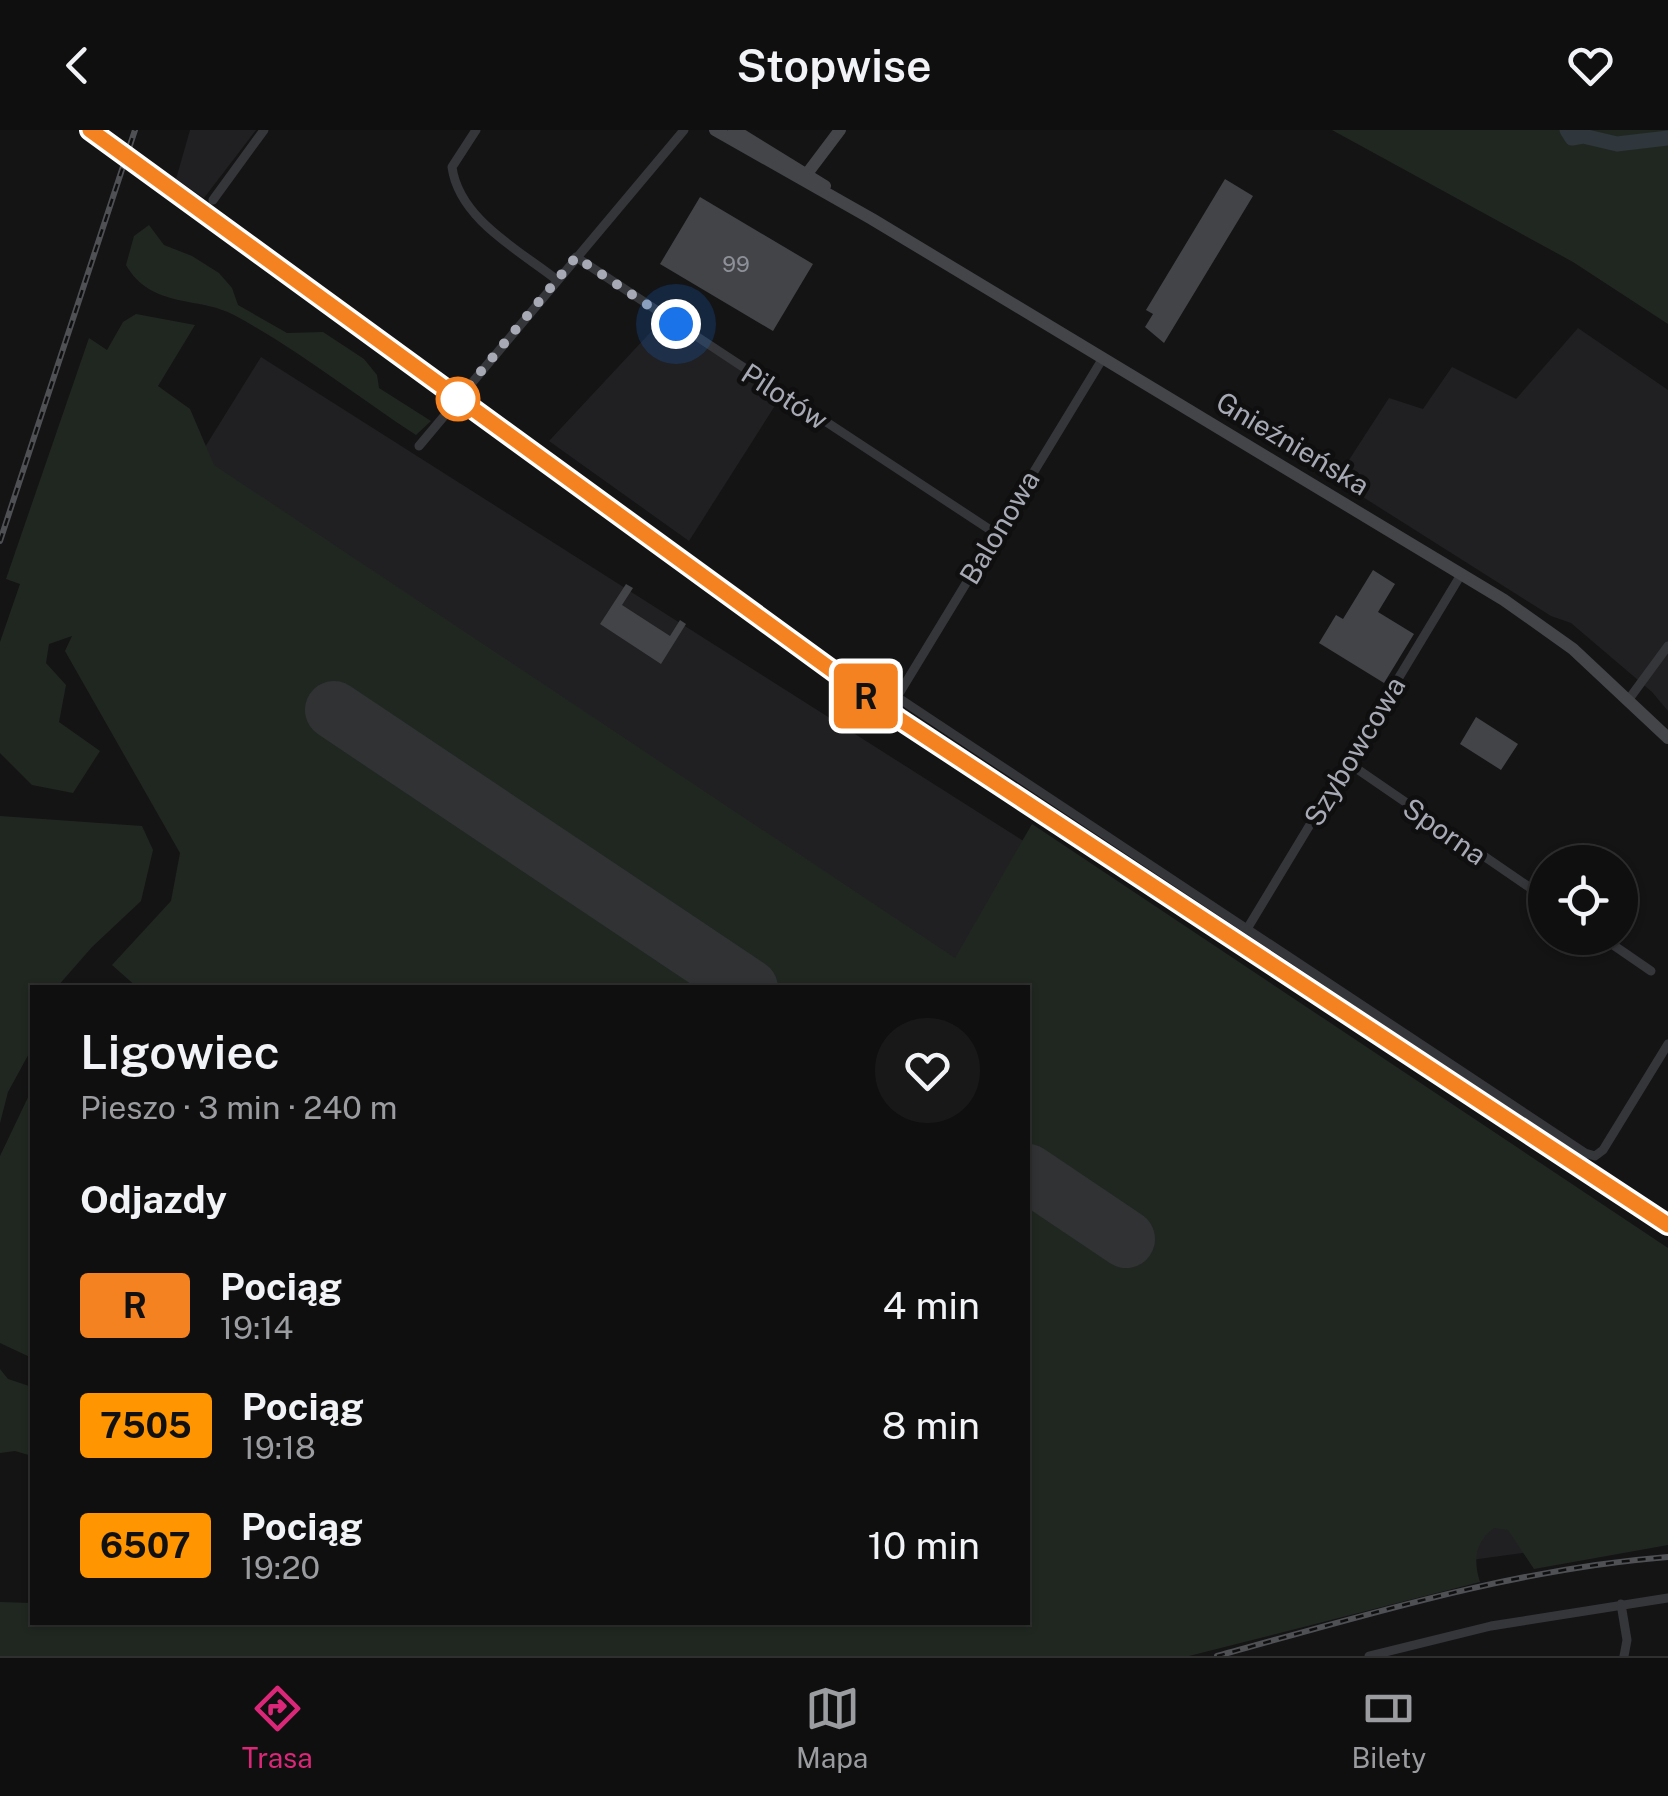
<!DOCTYPE html>
<html lang="pl">
<head>
<meta charset="utf-8">
<style>
  :root { --surface:#0f0f10; --page:#181819; --text:#f1f3f6; --muted:#9b9c9f; --line:#2f2f30; --accent:#db2777 }
  body { margin:0; font-family:"Public Sans",sans-serif; background:var(--page); color:var(--text); height:100vh; display:flex; flex-direction:column; font-size:38px; white-space:nowrap }
  * { box-sizing:border-box; margin:0 }
  p { font-size:32px; color:var(--muted) }
  .icon { flex:none; width:55px; height:55px; fill:none; stroke:currentColor; stroke-width:2; stroke-linecap:round; stroke-linejoin:round }
  .map { position:relative; flex:1; overflow:hidden }
  .drawer { position:absolute; left:30px; top:855px; width:1000px; height:640px; display:flex; flex-direction:column; background:var(--surface); border-radius:0px; box-shadow:0 2px 8px #0004,0 0 0 2px var(--line) }
  .drawer>* { flex:none }
  .badge { padding:0 20px; border-radius:8px; font-size:35px; line-height:65px }
  .tools { position:absolute; left:1528px; top:715px; display:grid; gap:20px }
  .tools a { display:grid; place-items:center; width:110px; height:110px; border-radius:50%; background:var(--surface); box-shadow:0 2px 8px #0004,0 0 0 2px var(--line); font-size:50px }
  .you { position:absolute; width:50px; height:50px; margin:-25px; border:8px solid #fff; border-radius:50%; background:#1a73e8; box-shadow:0 0 0 15px #1a73e833 }
  .map>.badge { position:absolute; translate:-50% -50%; box-shadow:0 0 0 5px #fff }
  h2 { padding:0 50px; font-size:38px; line-height:90px }
  .round { display:grid; place-items:center; flex:none; width:105px; height:105px; border-radius:52px; background:var(--page) }
  .overview { display:flex; align-items:center; justify-content:space-between; height:170px; padding:0 50px }
  h1 { font-size:48px; font-weight:600; line-height:75px }
  ul { padding:0; list-style:none }
  li { display:flex; align-items:center; gap:30px; height:120px; padding:0 50px }
  li div { flex:1 }
  li b { display:block; font-size:38px }
  li em { font-style:normal }
  li .badge { min-width:110px; font-weight:700; text-align:center }
  header { display:flex; justify-content:space-between; align-items:center; height:130px; padding:0 50px; background:var(--surface); font-size:45px; font-weight:600 }
  .tabs { display:flex; justify-content:space-around; align-items:center; height:140px; border-top:2px solid var(--line); background:var(--surface); font-size:28px; color:var(--muted) }
  .tabs a { display:grid; justify-items:center; gap:5px }
  .tabs .selected { color:var(--accent) }
  .map>svg:first-child { display:block }
</style>
</head>
<body>
<header><svg class="icon" aria-label="back" viewBox="0 0 24 24"><path d="M15 5l-7 7 7 7"/></svg>Stopwise<svg class="icon" aria-label="heart" viewBox="0 0 24 24"><path d="M12 20l-8-8c-3-5 5-10 8-4 3-6 11-1 8 4z"/></svg></header>
<div class="map">
<svg width="1668" height="1526" viewBox="0 0 1668 1526">
  <rect width="100%" height="100%" fill="#141415"/>
  <path fill="#202022" d="M190 0H256L204 68 176 49Z
    M662 190 775 262 776 274 689 411 549 311Z
    M1578 198 1668 260V581L1652 562 1571 493 1551 486 1336 350 1389 268 1423 279 1452 237 1516 269Z
    M261 227 1668 1120V1403L1113 1479 1028 858 184 712 79 520Z"/>
  <path fill="#202721" d="M1332 0H1668V194L1573 132Z
    M149 95 164 115 192 126 219 143 232 158 238 175 287 203 323 202 364 229 377 245 379 258 431 291 416 305C356 266 297 219 234 185 199 166 151 179 126 135L134 106Z
    M136 184 195 195 158 256 190 279 214 335 955 828 1032 694 1668 1118V1415L1534 1439 1508 1400 1494 1398C1475 1412 1473 1430 1480 1452L1189 1526H0V1472L32 1473V1492H1028V858H138L112 835 171 771 180 723 65 521 72 506 49 514 46 533 66 555 59 592 100 621 73 663 32 655 0 623V512L20 454 6 449 89 208 107 220 123 192Z
    M0 686 142 696 153 720 141 771 92 817 57 857 32 858V918L8 962 0 993Z
    M32 959V1228L0 1213V1026Z
    M0 1239 8 1249 32 1257V1326L15 1321 0 1323Z"/>
  <g fill="none" stroke-linecap="round" stroke-linejoin="round">
    <path stroke="#2f363c" stroke-width="15" d="M1567 0 1572 8 1583 6 1617 14 1668 8"/>
    <path stroke="#313234" stroke-width="58" d="M334 580 749 858
      M1028 1043 1126 1109"/>
  </g>
  <path fill="#434448" d="M1225 49 1253 66 1164 213 1145 197 1153 184 1146 180Z
    M700 67 813 134 773 201 660 134Z
    M1373 440 1395 454 1378 482 1414 504 1384 553 1319 513 1336 485 1343 489Z
    M626 454 633 458 622 475 670 506 680 490 686 494 661 534 600 494Z
    M1476 587 1518 614 1501 640 1460 614Z"/>
  <g fill="none" stroke-linecap="round" stroke-linejoin="round">
    <path stroke="#35363a" stroke-width="9" d="M476 0 452 37C459 89 519 120 557 150
      M213 70 264 0
      M576 127 995 403
      M1103 228 897 567 1585 1023 1595 1026 1603 1020 1668 914
      M419 316 684 0
      M1629 569 1668 516
      M1347 632 1545 768
      M1247 799 1462 443
      M1603 808 1651 841
      M1621 1474 1627 1510 1624 1526
      M1369 1526 1491 1496 1668 1468"/>
    <path stroke="#434549" stroke-width="12" d="M715 0 872 89 1504 470 1573 519 1668 608
      M734 0 825 56
      M803 49 840 0"/>
    <g stroke="#4e5054" stroke-width="6">
      <path id="rail" d="M90 0 866 567 1668 1095
        M0 411 135 0
        M1217 1526C1366 1485 1514 1439 1668 1427"/>
    </g>
    <use href="#rail" stroke="#0f0f10" stroke-width="2.5" stroke-dasharray="8" stroke-linecap="butt"/>
  </g>
  <g fill="none" stroke-linecap="round" stroke-linejoin="round">
    <g stroke="#fff" stroke-width="22">
      <path id="line" d="M90 0 899 589 1668 1095"/>
    </g>
    <use href="#line" stroke="#f58220" stroke-width="15"/>
    <path stroke="#a7aab4" stroke-width="10" stroke-dasharray="0 18" d="M458 269 576 127 676 194"/>
  </g>
  <circle fill="#fff" stroke="#f58220" stroke-width="5" cx="458" cy="269" r="20"/>
  <g text-anchor="middle" dominant-baseline="central" stroke-width="9" stroke-linejoin="round" paint-order="stroke">
    <g font-size="22" fill="#8e9099">
      <text x="736" y="134">99</text>
    </g>
    <g font-size="28" fill="#a7aab4" stroke="#0f0f10">
      <text transform="translate(785 266) rotate(33)">Pilotów</text>
      <text transform="translate(1293 313) rotate(31)">Gnieźnieńska</text>
      <text transform="translate(999 397) rotate(-59)">Balonowa</text>
      <text transform="translate(1354 621) rotate(-59)">Szybowcowa</text>
      <text transform="translate(1445 701) rotate(35)">Sporna</text>
    </g>
  </g>
</svg>
<div class="tools">
<a><svg class="icon" aria-label="locate" viewBox="0 0 24 24"><circle cx="12" cy="12" r="6"/><path d="M12 2v4M12 18v4M2 12h4M18 12h4"/></svg></a>
</div>
<div class="you" style="left:676px;top:194px"></div>
<b class="badge" style="left:866px;top:566px;background:#f58220;color:#111">R</b>
<section class="drawer">
<div class="overview"><div><h1>Ligowiec</h1><p>Pieszo · 3 min · 240 m</p></div><a class="round"><svg class="icon" aria-label="heart" viewBox="0 0 24 24"><path d="M12 20l-8-8c-3-5 5-10 8-4 3-6 11-1 8 4z"/></svg></a></div>
<h2>Odjazdy</h2>
<ul>
<li><span class="badge" style="background:#f58220;color:#111">R</span><div><b>Pociąg</b><p>19:14</p></div><em>4 min</em></li>
<li><span class="badge" style="background:#ff9500;color:#111">7505</span><div><b>Pociąg</b><p>19:18</p></div><em>8 min</em></li>
<li><span class="badge" style="background:#ff9500;color:#111">6507</span><div><b>Pociąg</b><p>19:20</p></div><em>10 min</em></li>
</ul>
</section>
</div>
<nav class="tabs">
<a class="selected"><svg class="icon" aria-label="directions" viewBox="0 0 24 24"><path d="M12 3l9 9-9 9-9-9zM9 14v-3h6M13 9l2 2-2 2"/></svg>Trasa</a>
<a><svg class="icon" aria-label="map" viewBox="0 0 24 24"><path d="M3 6l6-2 6 2 6-2v14l-6 2-6-2-6 2zM9 4v14M15 6v14"/></svg>Mapa</a>
<a><svg class="icon" aria-label="tickets" viewBox="0 0 24 24"><path d="M3 7h18v10H3zM15 7v10"/></svg>Bilety</a>
</nav>
</body>
</html>
